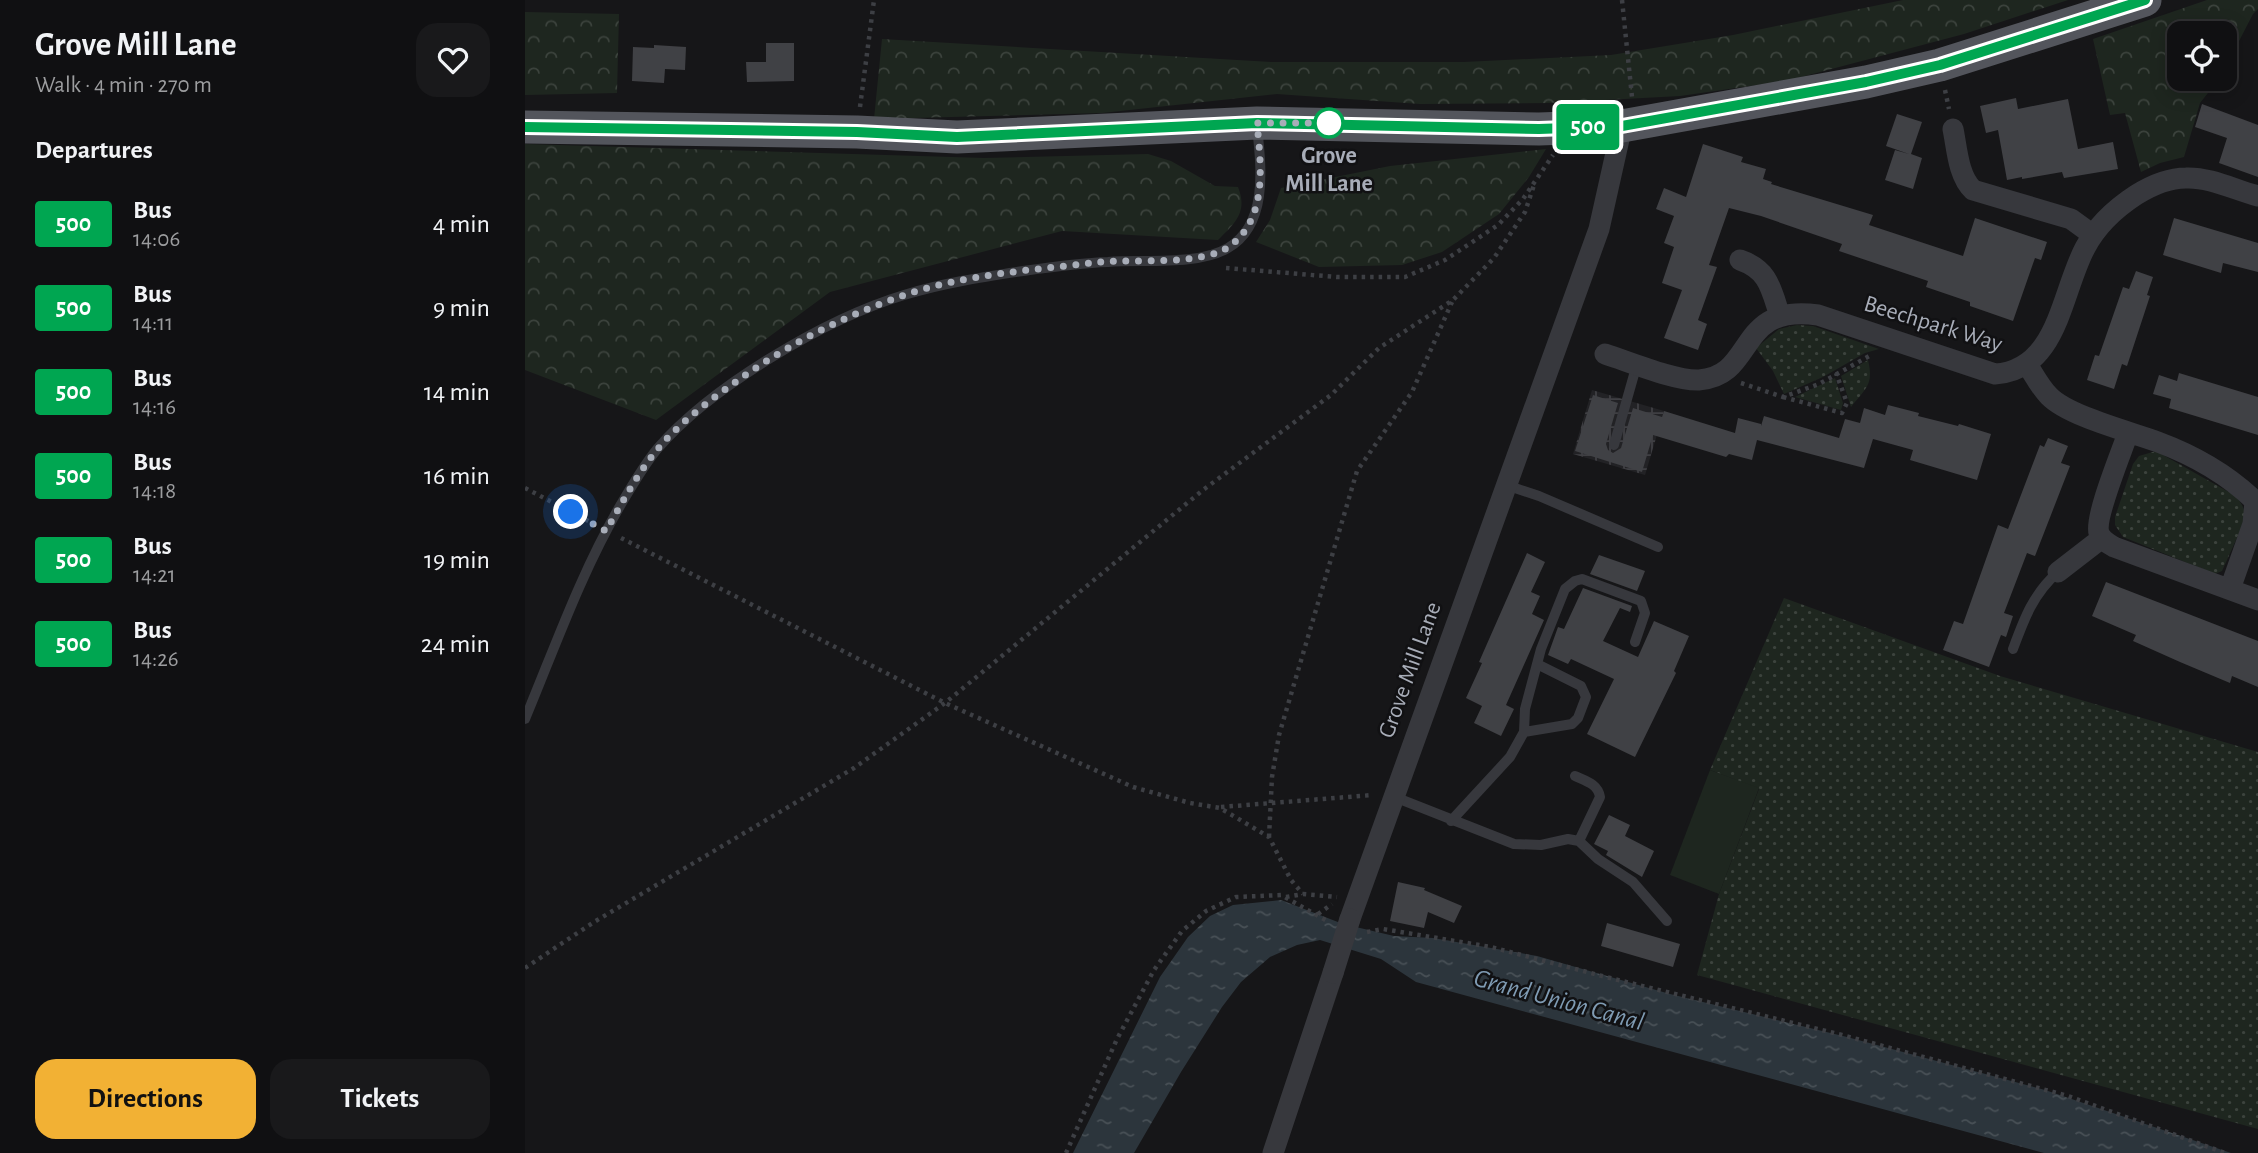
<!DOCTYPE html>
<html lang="en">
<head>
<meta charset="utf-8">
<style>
  :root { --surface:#101012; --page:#19191b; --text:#f1f3f6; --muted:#9c9d9f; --line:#303032; --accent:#f2b134 }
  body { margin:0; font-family:"Alegreya Sans",sans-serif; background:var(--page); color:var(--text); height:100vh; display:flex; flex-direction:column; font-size:26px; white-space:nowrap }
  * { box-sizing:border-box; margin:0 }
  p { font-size:23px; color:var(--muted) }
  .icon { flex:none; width:38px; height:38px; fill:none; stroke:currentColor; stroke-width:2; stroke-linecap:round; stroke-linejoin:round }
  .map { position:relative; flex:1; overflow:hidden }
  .sheet { display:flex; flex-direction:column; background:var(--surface); width:525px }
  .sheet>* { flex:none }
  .badge { padding:0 14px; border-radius:5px; font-size:24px; line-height:46px }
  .tools { position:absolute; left:1642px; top:21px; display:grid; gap:14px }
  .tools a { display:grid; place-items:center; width:70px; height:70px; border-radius:14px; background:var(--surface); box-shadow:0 4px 18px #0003,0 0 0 2px var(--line); font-size:35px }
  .you { position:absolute; width:35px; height:35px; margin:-18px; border:5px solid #fff; border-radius:50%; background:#1a73e8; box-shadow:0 0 0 10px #1a73e833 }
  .map>.badge { position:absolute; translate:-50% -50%; box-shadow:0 0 0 4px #fff }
  h2 { padding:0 35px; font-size:26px; line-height:63px }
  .round { display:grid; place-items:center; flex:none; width:74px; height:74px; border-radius:21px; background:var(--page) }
  .summary { display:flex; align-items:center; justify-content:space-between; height:119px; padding:0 35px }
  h1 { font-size:33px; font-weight:700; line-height:52px }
  .button { display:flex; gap:14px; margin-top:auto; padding:14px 35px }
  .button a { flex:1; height:80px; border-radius:21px; background:var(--accent); color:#111; font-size:28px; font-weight:700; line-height:80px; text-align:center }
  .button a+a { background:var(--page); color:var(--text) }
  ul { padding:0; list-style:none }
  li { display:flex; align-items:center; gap:21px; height:84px; padding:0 35px }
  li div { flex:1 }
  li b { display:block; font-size:26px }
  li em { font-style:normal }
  li .badge { min-width:77px; font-weight:700; text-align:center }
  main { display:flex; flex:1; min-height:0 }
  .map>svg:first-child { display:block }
</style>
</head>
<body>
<main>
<section class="sheet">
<div class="summary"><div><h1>Grove Mill Lane</h1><p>Walk · 4 min · 270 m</p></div><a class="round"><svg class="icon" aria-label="heart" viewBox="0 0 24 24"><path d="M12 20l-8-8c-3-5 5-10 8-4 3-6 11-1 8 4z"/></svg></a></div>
<h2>Departures</h2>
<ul>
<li><span class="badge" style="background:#00a651;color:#fff">500</span><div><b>Bus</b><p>14:06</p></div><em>4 min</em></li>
<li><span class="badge" style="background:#00a651;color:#fff">500</span><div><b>Bus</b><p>14:11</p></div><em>9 min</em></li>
<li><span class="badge" style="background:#00a651;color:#fff">500</span><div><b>Bus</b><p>14:16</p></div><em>14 min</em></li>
<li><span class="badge" style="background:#00a651;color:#fff">500</span><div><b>Bus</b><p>14:18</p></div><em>16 min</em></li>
<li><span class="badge" style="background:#00a651;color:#fff">500</span><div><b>Bus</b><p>14:21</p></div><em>19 min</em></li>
<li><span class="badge" style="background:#00a651;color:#fff">500</span><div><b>Bus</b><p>14:26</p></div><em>24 min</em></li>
</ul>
<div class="button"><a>Directions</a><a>Tickets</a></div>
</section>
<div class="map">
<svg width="1733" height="1153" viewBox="0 0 1733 1153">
  <defs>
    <pattern id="industrial-grid" width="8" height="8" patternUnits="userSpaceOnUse" patternTransform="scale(1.75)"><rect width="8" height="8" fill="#222225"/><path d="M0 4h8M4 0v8" fill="none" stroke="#3f3f43"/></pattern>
    <pattern id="grass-dots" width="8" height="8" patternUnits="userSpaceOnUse" patternTransform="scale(1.75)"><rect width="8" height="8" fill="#1e261f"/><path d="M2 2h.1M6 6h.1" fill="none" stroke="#3c433d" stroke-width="1.8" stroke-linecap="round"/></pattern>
    <pattern id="forest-crowns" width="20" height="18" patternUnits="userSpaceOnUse" patternTransform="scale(1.75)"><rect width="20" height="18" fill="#1e261f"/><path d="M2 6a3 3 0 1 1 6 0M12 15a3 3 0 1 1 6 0" fill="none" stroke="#3c433d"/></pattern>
    <pattern id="water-ripples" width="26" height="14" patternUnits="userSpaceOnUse" patternTransform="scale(1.75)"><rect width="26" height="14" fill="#2c353c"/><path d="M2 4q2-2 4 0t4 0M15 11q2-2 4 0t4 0" fill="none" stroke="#485056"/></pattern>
  </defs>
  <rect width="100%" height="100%" fill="#161618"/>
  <path fill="url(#industrial-grid)" d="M1067 390 1139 411 1120 475 1048 454Z"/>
  <path fill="url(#grass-dots)" d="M1272 325 1288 326 1354 349 1340 353 1298 377 1259 394 1248 371 1231 348 1254 329Z
    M1343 360C1349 385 1341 388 1326 407L1316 376Z
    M1310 378 1318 403 1316 410 1270 397Z
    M1631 451 1709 495C1717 503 1720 508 1720 520L1697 571 1690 574 1598 537 1590 525V517L1608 464 1614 456Z
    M1259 598 1475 676 1733 752V1129L1172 975 1194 894 1234 789 1185 770Z"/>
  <path fill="url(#forest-crowns)" d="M1378 0H1543L1439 34 1261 81 1155 96 1024 103 895 104 752 94 577 113 349 119 357 39 746 62H939L1086 55 1208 35Z
    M1682 0H1733V9L1728 14 1699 70V33H1654V79H1694L1675 103 1659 157 1635 163 1616 172 1600 113 1585 115 1568 39Z
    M0 12 94 14 92 93 0 95Z
    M0 144 459 158 623 154 646 161 690 186 713 187C723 212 710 223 693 240L537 231 305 292 131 420 0 370Z
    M1021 149 1004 177 974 214 917 252 877 265 794 267 731 242 745 220 756 188 865 166Z"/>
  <path fill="#1e261f" d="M1185 770 1234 788 1194 894 1145 875Z"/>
  <path fill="url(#water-ripples)" d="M756 900 818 924 869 936 908 938 1012 956 1145 994 1322 1037 1520 1090 1706 1153H1519L891 982 856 959 795 940 772 945 745 957 716 982 697 1007 656 1072 609 1153H548L635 977 663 937 685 916 708 905Z"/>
  <path fill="#404145" d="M241 43H269V81L222 82 221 62H241Z
    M129 45 161 47 160 70 140 69 139 83 107 81 108 47 129 48Z
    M1491 98 1493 109 1543 99 1553 149 1588 142 1593 169 1539 178 1537 172 1497 179V177L1482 180 1473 130 1461 133 1455 106Z
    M1677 104 1733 125V177L1694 163 1702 138 1670 127Z
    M1372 114 1397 122 1386 154 1397 158 1388 189 1360 180 1370 150 1384 154 1361 146Z
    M1178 144 1218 157 1216 162 1241 169 1238 179 1247 182 1246 184 1348 215 1344 225 1438 256 1450 218 1522 242 1516 260 1510 258 1488 321 1445 306V302L1401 287 1403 281 1314 251 1317 244 1236 216 1204 208 1184 265 1192 267 1173 320 1182 324 1173 350 1139 338 1157 290 1137 283 1149 247 1139 243 1149 216 1131 209 1139 188 1161 197Z
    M1649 218 1733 243V272L1698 263 1696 273 1638 255Z
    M1611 271 1628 277 1622 295 1625 296 1602 366 1597 364 1589 389 1562 380 1570 355 1574 356 1598 287 1604 289Z
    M1654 373 1733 397V435L1644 408 1646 399 1628 394 1634 375 1652 381Z
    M1068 395 1093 403 1081 444 1083 450 1088 453 1096 448 1108 408 1137 417 1139 411 1210 433 1213 418 1236 424V426L1239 416 1314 438 1320 419 1335 423 1339 408 1360 415 1363 405 1394 413 1393 416 1433 426 1434 424 1466 434 1452 480 1385 460 1388 450 1348 439 1339 468 1232 440 1227 460 1204 454 1201 457 1128 435 1117 472 1050 451Z
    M1523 438 1543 446 1536 463 1545 466 1510 556 1502 553 1479 613 1488 616 1481 637 1476 635 1464 667 1418 650 1429 621 1438 624 1473 525 1483 529 1515 445 1519 447Z
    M1002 553 1020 562 1006 592 1015 596 1007 614 1019 620 981 705 989 709 976 736 949 723 957 706 941 698 957 663 954 662Z
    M1074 555 1120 571 1112 591 1065 574Z
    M1581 582 1733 641V687L1707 676 1705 683 1655 662 1608 641 1611 635 1567 616Z
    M1058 588 1107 606 1105 612 1095 608 1078 641 1113 657 1129 621 1164 636 1149 671 1151 673 1110 757 1062 734 1089 679 1046 659 1043 664 1023 655 1033 627 1039 629Z
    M1084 815 1105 825 1100 836 1129 851 1117 877 1081 855 1083 851 1069 844Z
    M873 882 900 888 899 890 937 906 929 923 903 912 899 928 865 921Z
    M1082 923 1155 944 1148 967 1076 946Z"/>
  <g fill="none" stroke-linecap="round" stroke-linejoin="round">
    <path stroke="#3d3f44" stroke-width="4.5" stroke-dasharray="3.5 5" stroke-linecap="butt" d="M1097 0 1107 97
      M1420 90 1424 109
      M335 107 349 0
      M701 268 812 277H880L920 260 973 225 998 199 1028 155
      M1216 383 1258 397 1294 384 1346 355
      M1258 397 1317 413 1322 403 1311 373
      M0 488 67 523
      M96 538 420 703 608 787 665 803 695 808 744 837 766 880 778 894
      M696 807 848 795
      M744 837 747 777 754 735 832 471 887 392 927 302
      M761 897 778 894 812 897
      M793 914 807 904
      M842 932 858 929 966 947 1081 977 1317 1035 1543 1096 1700 1153
      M0 968 69 922 329 768 420 703 678 490 806 395 854 348 928 300 969 258 1000 212 1009 185
      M541 1153 592 1039 629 970 657 931 681 911 711 897 756 895 804 922"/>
    <path stroke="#37383d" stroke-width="10" d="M1089 445 1112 364
      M981 485 1014 496 1133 547
      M1488 649C1499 619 1508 594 1533 572
      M0 719C30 647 56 573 95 506 107 486 118 466 133 448 187 386 300 319 379 295 418 283 458 277 498 271 526 267 554 263 583 262 618 259 672 266 703 248 744 224 736 166 732 126
      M999 732 1047 724 1053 718 1061 697 1056 686 1012 664
      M1050 776C1061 781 1073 784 1075 797L1054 841
      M867 796 989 844 1016 845 1043 839 1054 841 1073 859 1108 882 1142 921
      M926 821 985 757 999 732 1000 709 1016 649 1040 589 1050 581 1057 579 1116 601 1120 613 1110 642"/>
    <path stroke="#37383d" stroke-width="21" d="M1428 129C1432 148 1433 176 1448 190L1546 219 1568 235
      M1215 260C1244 270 1246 289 1255 316
      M1080 354C1105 362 1150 381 1174 380 1232 376 1210 303 1293 315L1470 374C1533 370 1536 293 1560 248 1571 227 1591 208 1611 195 1627 185 1643 178 1661 178 1685 177 1710 190 1733 196
      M1502 364C1509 375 1515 387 1524 396 1543 416 1606 432 1633 442 1668 455 1703 475 1730 501L1728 524 1705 589
      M1603 433C1597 451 1569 518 1574 533 1576 540 1584 544 1589 547L1733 600
      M1533 572 1577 538
      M825 919 1074 229 1097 126
      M748 1153 808 973"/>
    <path stroke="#53555c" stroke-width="33" d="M0 127 332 132 432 137 732 123 1014 129 1097 126 1341 82 1415 65 1620 0"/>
    <path stroke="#37383d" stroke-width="21" d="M808 973 825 919"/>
  </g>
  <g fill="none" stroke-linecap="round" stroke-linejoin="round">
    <g stroke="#fff" stroke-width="16">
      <path id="line" d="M0 127 332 132 432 137 732 123 1014 129 1097 126 1341 82 1415 65 1620 0"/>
    </g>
    <use href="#line" stroke="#00a651" stroke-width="10"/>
    <path stroke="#a8adb8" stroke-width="7" stroke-dasharray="0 12.6" d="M46 512 81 531C97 503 112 474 132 450 154 423 184 401 212 381 262 345 319 316 377 296 439 274 509 270 575 262 609 259 678 266 705 246 743 217 736 166 732 123H804"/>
  </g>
  <circle fill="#fff" stroke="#00a651" stroke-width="3.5" cx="804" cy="123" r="14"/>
  <g text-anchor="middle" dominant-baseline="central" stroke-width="5" stroke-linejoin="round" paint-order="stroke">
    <g font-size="24" font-weight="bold" fill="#a8adb8" stroke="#111113">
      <text x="804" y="156">Grove<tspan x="804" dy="28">Mill Lane</tspan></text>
    </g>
    <g font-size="24" fill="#a8adb8" stroke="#111113">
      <text transform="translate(1408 324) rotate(17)">Beechpark Way</text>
      <text transform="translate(885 670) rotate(-70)">Grove Mill Lane</text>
    </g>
    <g font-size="26" font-style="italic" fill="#7f9bb3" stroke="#111113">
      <text transform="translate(1034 1000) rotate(15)">Grand Union Canal</text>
    </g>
  </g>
</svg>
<div class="tools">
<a><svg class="icon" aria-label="locate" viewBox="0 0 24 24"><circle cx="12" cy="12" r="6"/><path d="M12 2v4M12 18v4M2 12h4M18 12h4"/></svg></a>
</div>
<div class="you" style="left:46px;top:512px"></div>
<b class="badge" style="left:1063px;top:127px;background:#00a651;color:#fff">500</b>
</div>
</main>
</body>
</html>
